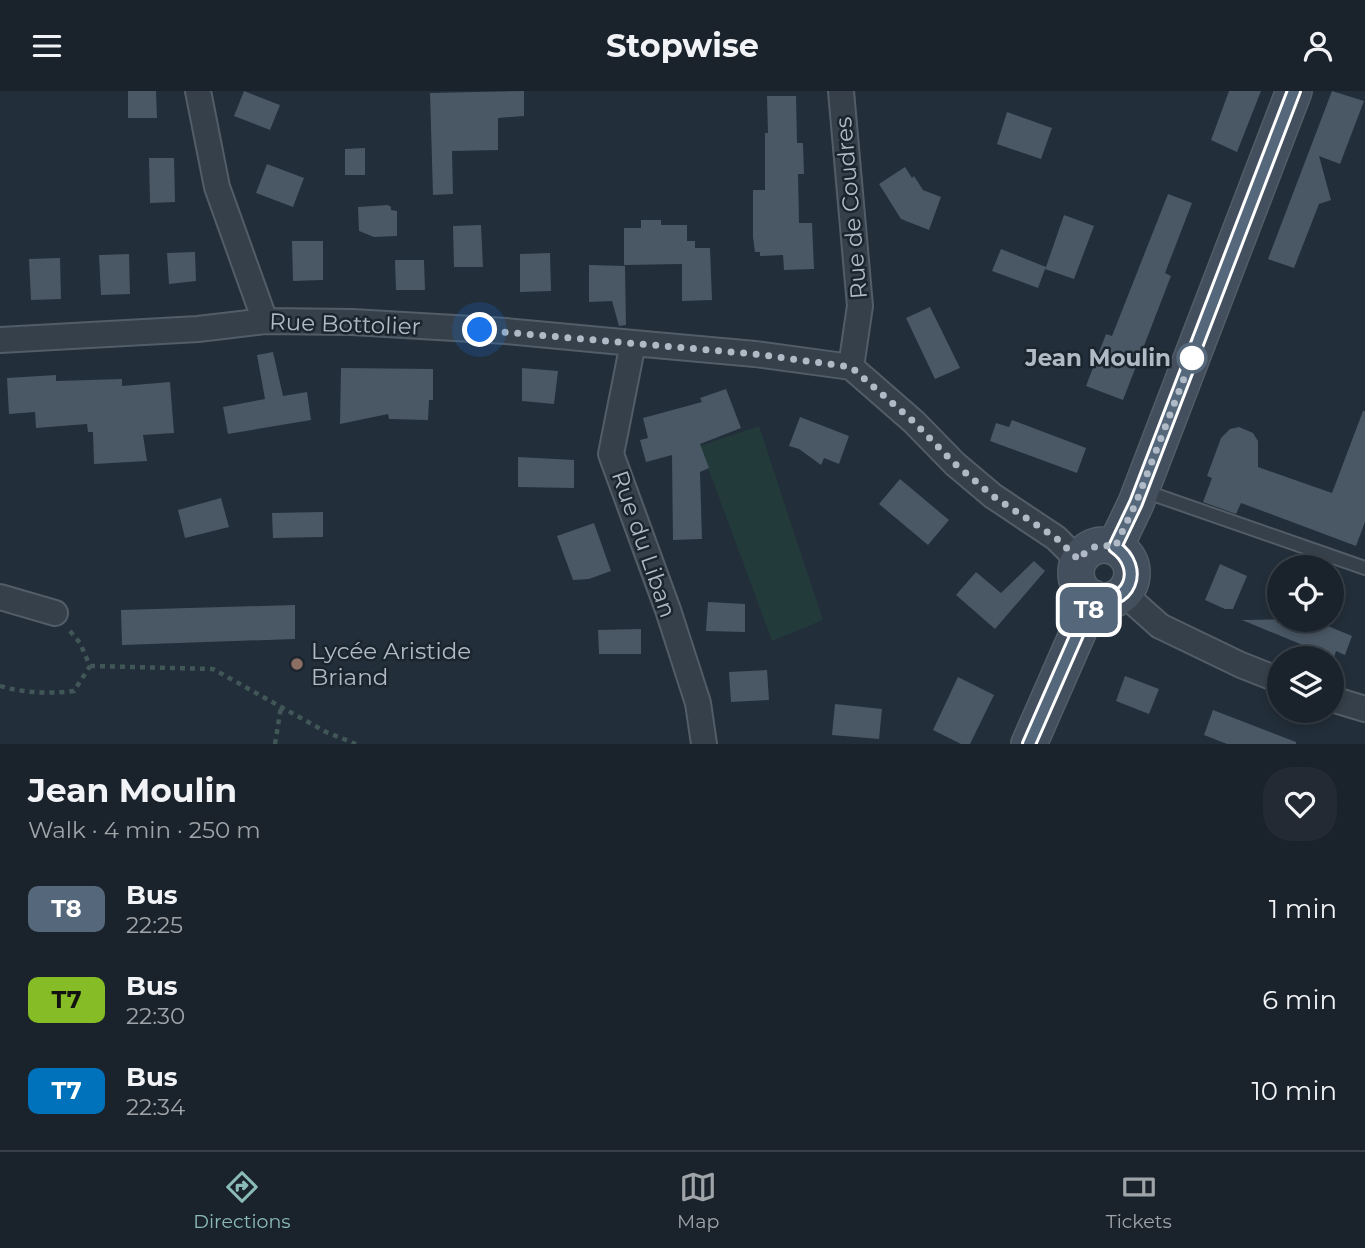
<!DOCTYPE html>
<html lang="en">
<head>
<meta charset="utf-8">
<style>
  :root { --surface:#1a222b; --page:#232a33; --text:#f1f3f6; --muted:#9fa4a9; --line:#383f47; --accent:#8bbbb9 }
  body { margin:0; font-family:Montserrat,sans-serif; background:var(--page); color:var(--text); height:100vh; display:flex; flex-direction:column; font-size:26px; white-space:nowrap }
  * { box-sizing:border-box; margin:0 }
  p { font-size:23px; color:var(--muted) }
  .icon { flex:none; width:38px; height:38px; fill:none; stroke:currentColor; stroke-width:2; stroke-linecap:round; stroke-linejoin:round }
  .map { position:relative; height:653px; overflow:hidden }
  .side { display:flex; flex-direction:column; background:var(--surface); flex:1 }
  .side>* { flex:none }
  .badge { padding:0 14px; border-radius:10px; font-size:24px; line-height:46px }
  .tools { position:absolute; left:1267px; top:464px; display:grid; gap:14px }
  .tools a { display:grid; place-items:center; width:77px; height:77px; border-radius:50%; background:var(--surface); box-shadow:0 4px 10px #0003,0 0 0 2px var(--line); font-size:35px }
  .you { position:absolute; width:35px; height:35px; margin:-18px; border:5px solid #fff; border-radius:50%; background:#1a73e8; box-shadow:0 0 0 10px #1a73e833 }
  .map>.badge { position:absolute; translate:-50% -50%; box-shadow:0 0 0 4px #fff }
  .round { display:grid; place-items:center; flex:none; width:74px; height:74px; border-radius:28px; background:var(--page) }
  .head { display:flex; align-items:center; justify-content:space-between; height:119px; padding:0 28px }
  h1 { font-size:33px; font-weight:700; line-height:52px }
  ul { padding:0; list-style:none }
  li { display:flex; align-items:center; gap:21px; height:91px; padding:0 28px }
  li div { flex:1 }
  li b { display:block; font-size:26px }
  li em { font-style:normal }
  li .badge { min-width:77px; font-weight:700; text-align:center }
  header { display:flex; justify-content:space-between; align-items:center; height:91px; padding:0 28px; background:var(--surface); font-size:32px; font-weight:700 }
  .tabs { display:flex; justify-content:space-around; align-items:center; height:98px; border-top:2px solid var(--line); background:var(--surface); font-size:19px; color:var(--muted) }
  .tabs a { display:grid; justify-items:center; gap:4px }
  .tabs .current { color:var(--accent) }
  .map>svg:first-child { display:block }
</style>
</head>
<body>
<header><svg class="icon" aria-label="menu" viewBox="0 0 24 24"><path d="M4 6h16M4 12h16M4 18h16"/></svg>Stopwise<svg class="icon" aria-label="person" viewBox="0 0 24 24"><circle cx="12" cy="8" r="4"/><path d="M4 21q1-7 8-7t8 7"/></svg></header>
<div class="map">
<svg width="1365" height="653" viewBox="0 0 1365 653">
  <rect width="100%" height="100%" fill="#222e39"/>
  <path fill="#233a3a" d="M759 335 823 529 772 550 700 355Z"/>
  <path fill="#4a5865" d="M128 0H156L157 27H128Z
    M244 0 280 14 270 39 234 25Z
    M524 0V25L498 27V59L452 60 453 103 433 104 430 2Z
    M1229 0H1261L1237 61 1211 49Z
    M1332 0 1364 10 1340 73 1319 65 1331 109 1319 113 1294 177 1268 168Z
    M767 5H796L797 52H803L804 83H798L799 132H812L814 178 784 179 783 164 760 165V161H755L753 146V99H765V42H768Z
    M1007 21 1052 37 1041 68 997 53Z
    M365 57V84H345V58Z
    M149 67H174L175 111 150 112Z
    M267 73 304 87 293 116 256 102Z
    M905 76 912 87 914 85 923 99 941 106 929 139 901 128 879 93Z
    M1168 103 1192 112 1165 182 1171 185 1123 309 1086 295 1106 243 1112 245Z
    M388 114 391 116V119L397 120V145L374 146 359 140 358 116Z
    M1064 124 1094 135 1074 188 1045 178 1038 197 992 180 1001 158 1046 176Z
    M641 129H661V134H687V150H695V157H710L712 209 682 210V173L624 174V137H641Z
    M481 134 483 176H454L453 135Z
    M292 150H323V189L293 190Z
    M195 161 196 190 169 193 167 162Z
    M550 162 551 200 520 201V163Z
    M129 163 130 203 101 204 99 164Z
    M60 167 61 208 31 209 29 168Z
    M395 169H424L425 199H396Z
    M589 174 625 175 626 234 619 235 612 210 589 211Z
    M930 216 960 277 935 288 906 227Z
    M273 261 283 305 307 301 311 329 228 343 223 316 265 308 257 264Z
    M341 277 433 278V309H429L428 329 389 328 388 323 340 333Z
    M522 277 558 280 554 313 522 310Z
    M56 284V290L122 288V295L170 291 174 342 143 344 147 370 94 373 93 341H88L87 333 36 337 35 321 9 323 7 287Z
    M726 298 741 337 700 353 709 377 700 381 702 448 673 449 672 364 646 371 640 349 648 347 643 327 702 311 700 307Z
    M1363 320H1365V431L1356 455 1241 412 1236 423 1203 411 1212 387 1207 385 1221 347 1230 338 1239 336 1253 342 1258 350V376L1332 402Z
    M800 326 849 345 839 373 824 367 821 374 799 358 789 355Z
    M1012 329 1086 357 1077 382 990 350 996 332 1009 336Z
    M518 366 574 369V397L518 396Z
    M900 388 949 429 928 454 879 413Z
    M221 407 229 436 185 447 178 419Z
    M323 421V446L273 447 272 422Z
    M594 432 611 480 589 488 573 489 557 445Z
    M1034 470 1045 480 995 538 956 504 976 481 1001 502Z
    M1220 473 1247 485 1233 518H1225L1205 509Z
    M708 511 745 513V541L706 540Z
    M295 514V548L122 554 121 519Z
    M1311 528 1352 545 1345 564 1336 560 1334 567 1242 529Z
    M641 538V563H599L598 539Z
    M767 579 769 609 731 611 729 581Z
    M1125 585 1159 598 1149 623 1116 610Z
    M958 586 994 604 970 653H961L933 639Z
    M835 613 882 618 879 648 832 644Z
    M1213 619 1296 651V653H1227L1204 644Z"/>
  <g fill="none" stroke-linecap="round" stroke-linejoin="round">
    <g stroke="#535d67" stroke-width="16">
      <path id="lane" d="M1144 400 1365 477"/>
    </g>
    <g stroke="#535d67" stroke-width="28">
      <path id="street" d="M198 0 217 96 265 230
        M841 0 860 215 851 276
        M0 249 198 238 265 230 352 231 506 240 633 252 755 263 851 276 914 331 955 373 993 405 1056 447 1078 469
        M633 252 611 363 668 519 698 612 704 653
        M1123 502 1160 535 1241 574 1279 589
        M0 506 55 522
        M1332 608 1365 618"/>
    </g>
    <g stroke="#535d67" stroke-width="38">
      <path id="secondary" d="M1076 482a28 28 0 1 1 56 0a28 28 0 1 1-56 0Z
        M1115 456 1136 412 1294 0
        M1029 653 1093 507"/>
    </g>
    <path stroke="#415757" stroke-width="4.5" stroke-dasharray="5 5" stroke-linecap="butt" d="M90 575 213 578 326 641 356 653
      M0 595C24 602 49 603 74 600L90 575 80 552 70 540
      M275 653 281 616"/>
    <use href="#lane" stroke="#35404a" stroke-width="12"/>
    <use href="#street" stroke="#35404a" stroke-width="24"/>
    <use href="#secondary" stroke="#434f5d" stroke-width="35"/>
  </g>
  <g fill="none" stroke-linecap="round" stroke-linejoin="round">
    <g stroke="#fff" stroke-width="16">
      <path id="line" d="M1029 653 1093 507C1129 517 1145 477 1115 456L1136 412 1294 0"/>
    </g>
    <use href="#line" stroke="#55677a" stroke-width="10"/>
    <path stroke="#b0bac6" stroke-width="7" stroke-dasharray="0 12.6" d="M480 239 755 263 851 276 914 331 955 373 993 405 1056 447 1079 469C1088 456 1099 452 1115 456L1136 412 1193 264 1192 267"/>
  </g>
  <circle fill="#fff" stroke="#55677a" stroke-width="3.5" cx="1192" cy="267" r="14"/>
  <circle fill="#8d6e63" stroke="#1b252e" stroke-width="2.5" cx="297" cy="573" r="7"/>
  <g text-anchor="middle" dominant-baseline="central" stroke-width="5" stroke-linejoin="round" paint-order="stroke">
    <g font-size="23" fill="#b0bac6" stroke="#1b252e">
      <text transform="translate(851 117) rotate(-95)">Rue de Coudres</text>
      <text transform="translate(345 233) rotate(2)">Rue Bottolier</text>
      <text transform="translate(644 453) rotate(71)">Rue du Liban</text>
    </g>
    <g font-size="23" font-weight="bold" fill="#b0bac6" stroke="#1b252e" text-anchor="end">
      <text x="1171" y="267">Jean Moulin</text>
    </g>
    <g font-size="23" fill="#b0bac6" stroke="#1b252e" text-anchor="start">
      <text x="311" y="560">Lycée Aristide<tspan x="311" dy="26">Briand</tspan></text>
    </g>
  </g>
</svg>
<div class="tools">
<a><svg class="icon" aria-label="locate" viewBox="0 0 24 24"><circle cx="12" cy="12" r="6"/><path d="M12 2v4M12 18v4M2 12h4M18 12h4"/></svg></a>
<a><svg class="icon" aria-label="layers" viewBox="0 0 24 24"><path d="M12 4l9 5-9 5-9-5zM3 14l9 5 9-5"/></svg></a>
</div>
<div class="you" style="left:480px;top:239px"></div>
<b class="badge" style="left:1089px;top:519px;background:#55677a;color:#fff">T8</b>
</div>
<section class="side">
<div class="head"><div><h1>Jean Moulin</h1><p>Walk · 4 min · 250 m</p></div><a class="round"><svg class="icon" aria-label="heart" viewBox="0 0 24 24"><path d="M12 20l-8-8c-3-5 5-10 8-4 3-6 11-1 8 4z"/></svg></a></div>
<ul>
<li><span class="badge" style="background:#55677a;color:#fff">T8</span><div><b>Bus</b><p>22:25</p></div><em>1 min</em></li>
<li><span class="badge" style="background:#86bc25;color:#111">T7</span><div><b>Bus</b><p>22:30</p></div><em>6 min</em></li>
<li><span class="badge" style="background:#0072bc;color:#fff">T7</span><div><b>Bus</b><p>22:34</p></div><em>10 min</em></li>
</ul>
</section>
<nav class="tabs">
<a class="current"><svg class="icon" aria-label="directions" viewBox="0 0 24 24"><path d="M12 3l9 9-9 9-9-9zM9 14v-3h6M13 9l2 2-2 2"/></svg>Directions</a>
<a><svg class="icon" aria-label="map" viewBox="0 0 24 24"><path d="M3 6l6-2 6 2 6-2v14l-6 2-6-2-6 2zM9 4v14M15 6v14"/></svg>Map</a>
<a><svg class="icon" aria-label="tickets" viewBox="0 0 24 24"><path d="M3 7h18v10H3zM15 7v10"/></svg>Tickets</a>
</nav>
</body>
</html>
